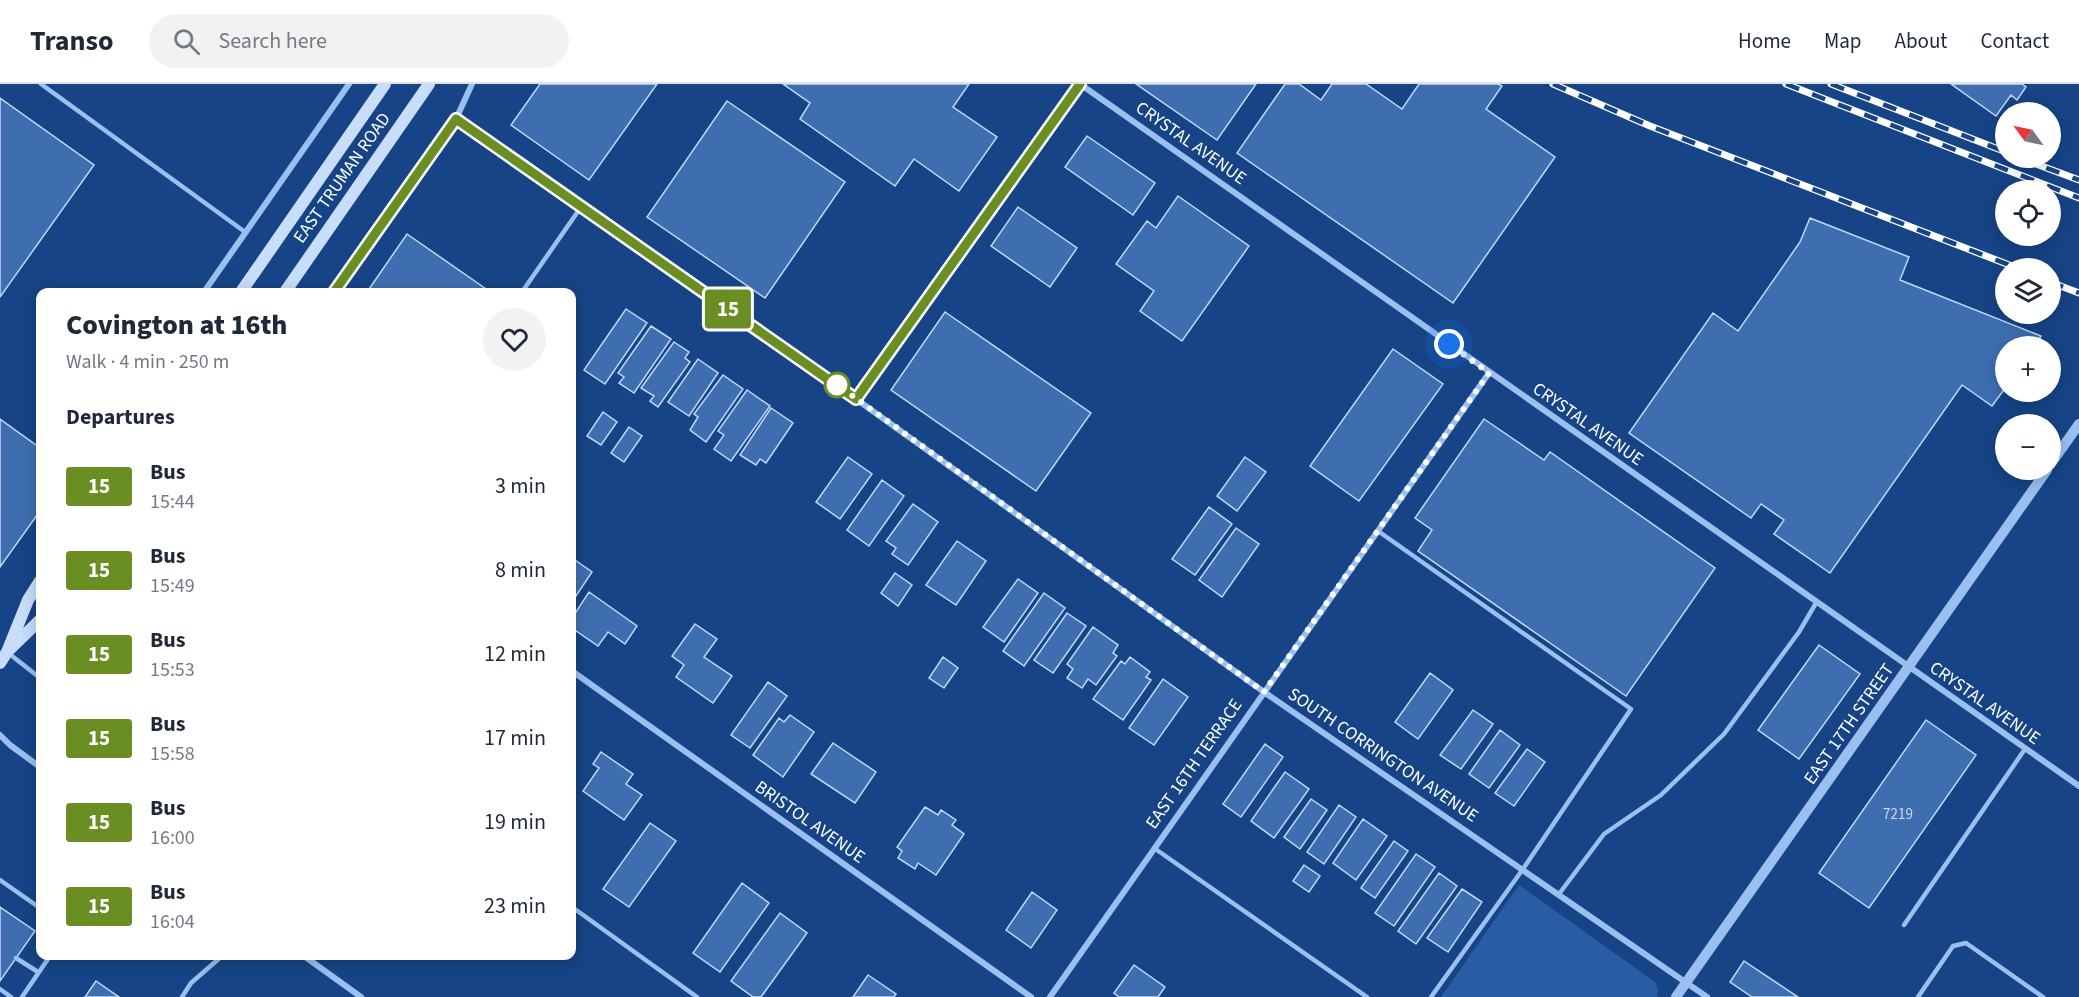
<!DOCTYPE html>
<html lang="en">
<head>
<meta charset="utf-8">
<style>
  :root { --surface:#fff; --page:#f2f2f3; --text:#1f2937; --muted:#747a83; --line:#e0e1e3 }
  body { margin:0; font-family:"Source Sans 3",sans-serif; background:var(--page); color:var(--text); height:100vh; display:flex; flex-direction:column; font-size:22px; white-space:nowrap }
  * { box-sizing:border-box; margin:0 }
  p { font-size:20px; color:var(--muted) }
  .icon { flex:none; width:33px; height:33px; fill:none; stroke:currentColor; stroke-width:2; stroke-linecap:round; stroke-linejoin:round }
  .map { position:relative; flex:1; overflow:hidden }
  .side { position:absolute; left:36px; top:204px; width:540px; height:672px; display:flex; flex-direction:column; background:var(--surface); border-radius:12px; box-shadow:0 3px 15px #0003 }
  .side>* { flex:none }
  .badge { padding:0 12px; border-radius:4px; font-size:21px; line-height:39px }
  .needle { width:39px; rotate:303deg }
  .fabs { position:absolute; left:1995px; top:18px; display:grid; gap:12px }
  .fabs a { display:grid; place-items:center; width:66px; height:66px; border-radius:50%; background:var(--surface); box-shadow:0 3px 15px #0003; font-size:30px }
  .you { position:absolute; width:30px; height:30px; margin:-15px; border:4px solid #fff; border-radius:50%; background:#1a73e8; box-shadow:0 0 0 9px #1a73e833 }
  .map>.badge { position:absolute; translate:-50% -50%; box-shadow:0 0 0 3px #fff }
  h2 { padding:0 30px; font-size:22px; line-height:54px }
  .round { display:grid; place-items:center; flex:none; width:63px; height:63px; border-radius:32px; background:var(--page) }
  .head { display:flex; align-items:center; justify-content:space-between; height:102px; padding:0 30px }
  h1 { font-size:28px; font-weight:800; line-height:45px }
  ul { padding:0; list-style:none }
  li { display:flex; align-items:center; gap:18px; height:84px; padding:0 30px }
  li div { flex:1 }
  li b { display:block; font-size:22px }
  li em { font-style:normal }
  li .badge { min-width:66px; font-weight:700; text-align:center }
  header { display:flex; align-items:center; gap:36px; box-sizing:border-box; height:84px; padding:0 30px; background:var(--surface); border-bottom:2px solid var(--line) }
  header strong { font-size:28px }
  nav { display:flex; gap:33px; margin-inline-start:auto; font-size:21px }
  .search { width:420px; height:54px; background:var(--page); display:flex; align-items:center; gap:15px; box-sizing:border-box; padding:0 21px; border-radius:33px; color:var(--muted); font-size:22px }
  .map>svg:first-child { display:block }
</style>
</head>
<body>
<header>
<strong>Transo</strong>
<div class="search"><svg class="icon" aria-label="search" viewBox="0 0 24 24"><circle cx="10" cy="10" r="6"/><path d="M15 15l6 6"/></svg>Search here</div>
<nav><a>Home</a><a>Map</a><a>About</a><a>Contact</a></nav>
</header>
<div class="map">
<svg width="2079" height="913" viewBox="0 0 2079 913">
  <rect width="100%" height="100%" fill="#164486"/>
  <path fill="#285da5" d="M1519 801 1655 898 1658 905 1657 913H1441Z"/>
  <path fill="#3e6eb0" stroke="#c1d9fa" stroke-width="1.5" d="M540 0H657L589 96 511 41Z
    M783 0H969L953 23 997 53 959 107 914 75 895 102 800 35 810 19Z
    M1136 0H1256L1217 56Z
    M1285 0H1299L1321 16 1332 0H1366L1402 25 1419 0H1498L1502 2 1486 25 1555 73 1453 219 1237 69Z
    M1951 0H2022L2026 3 2017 16 2011 11 1996 32Z
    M0 14 94 81 0 213Z
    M727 17 845 98 765 214 647 133Z
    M1087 52 1155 99 1133 131 1065 83Z
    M1178 112 1249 162 1182 257 1140 227 1154 207 1116 180 1147 137 1156 144Z
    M1018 123 1077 164 1050 203 991 162Z
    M1810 134 1909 173 1900 196 2041 252 2034 262H2006V303L1992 322 1962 301 1830 489 1774 450 1784 436 1761 420 1751 434 1629 349 1713 229 1738 247 1800 158Z
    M407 150 489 207 488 208H367Z
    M626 225 647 239 605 300 584 286Z
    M945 228 1091 329 1036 407 891 306Z
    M651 242 671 255 634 309 619 299 624 293 618 289Z
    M674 258 689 268 685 274 690 278 658 323 650 317 654 312 641 304Z
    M1393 265 1443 300 1359 417 1310 382Z
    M698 275 718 289 689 332 668 318Z
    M723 291 743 305 706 358 690 346 698 333 694 330Z
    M747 306 770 322 731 377 714 365 724 351 718 347Z
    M771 324 793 339 766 379 760 375 756 381 740 371Z
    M603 328 617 338 601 361 587 352Z
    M0 335 40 364V427L0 483Z
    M1484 335 1544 376 1550 368 1715 484 1626 612 1418 467 1432 446 1415 434Z
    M629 343 642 352 624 378 611 369Z
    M848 373 872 390 840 435 816 418Z
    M1245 373 1266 388 1237 427 1217 412Z
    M882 396 904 412 869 462 847 446Z
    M913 420 938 438 908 481 892 470 896 464 886 457Z
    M1209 423 1232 440 1195 491 1172 475Z
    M1236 444 1259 460 1222 513 1199 496Z
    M957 457 986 477 956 521 926 501Z
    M572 474 592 488 572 518Z
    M895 489 912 501 898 522 881 509Z
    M1018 495 1038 509 1004 558 983 543Z
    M589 508 637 542 625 560 608 548 598 562 572 544V534Z
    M1044 509 1065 524 1024 582 1003 567Z
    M1067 529 1086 542 1053 589 1034 576Z
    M695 540 717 555 704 573 732 592 713 619 676 593 684 581 672 572Z
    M1093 543 1118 561 1113 569 1117 572 1096 601 1088 595 1082 604 1067 594 1073 585 1067 580Z
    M1819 561 1860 590 1799 675 1758 646Z
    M943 573 958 584 944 604 929 594Z
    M1130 573 1150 588 1146 593 1151 596 1123 636 1093 615 1121 577 1125 580Z
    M1430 589 1453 606 1418 655 1395 638Z
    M1163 595 1188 613 1154 661 1129 644Z
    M768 598 787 612 750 664 731 651Z
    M1473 626 1493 640 1461 685 1440 671Z
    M790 631 814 648 783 693 753 671 779 634 784 638Z
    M1926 636 1976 671 1869 824 1819 789Z
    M1500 646 1520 661 1489 704 1469 690Z
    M833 659 876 688 855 719 811 690Z
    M1265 660 1283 673 1241 733 1223 720Z
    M1527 665 1545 678 1514 722 1495 709Z
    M601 668 633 690 626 700 642 711 624 736 583 707 599 684 593 680Z
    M1285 688 1309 705 1274 754 1251 737Z
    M1311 715 1327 726 1300 765 1284 753Z
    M1339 721 1356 733 1324 780 1307 768Z
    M925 723 938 731 941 726 956 736 952 741 964 750 936 791 918 779 915 785 898 774 902 767 897 763Z
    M1363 735 1387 752 1356 796 1333 779Z
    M650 739 676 757 629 823 603 805Z
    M1394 757 1408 767 1375 814 1361 804Z
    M1416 770 1435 783 1394 842 1375 829Z
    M1304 781 1320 792 1309 808 1293 797Z
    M1439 789 1457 802 1416 860 1398 847Z
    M742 799 769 819 720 888 693 869Z
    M1462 805 1482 818 1448 868 1427 854Z
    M1032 808 1057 826 1031 864 1006 846Z
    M0 823 35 847 0 897Z
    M780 829 807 849 761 913H753L731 897Z
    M1744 877 1798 913H1752L1730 898Z
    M1134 881 1165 903 1158 913H1119L1114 909Z
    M868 891 896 910 894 913H853Z
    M96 897 119 913H85Z"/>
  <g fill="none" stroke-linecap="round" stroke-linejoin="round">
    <path stroke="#9bbfee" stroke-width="4.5" d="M41 0 245 148
      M522 208 581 123
      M856 315 1080 0
      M1378 447 1631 625 1523 785 1431 913
      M7 568 40 594
      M1154 764 1367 913
      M0 796 40 824
      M1559 810 1604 750 1661 711 1724 650 1799 548 1816 519
      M572 823 697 913
      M1904 841 2025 665
      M16 874 38 888
      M0 905 11 913
      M22 913 50 872
      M182 913 191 899 222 872
      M1918 913 1953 862 1966 859 2043 913"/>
    <path stroke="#9bbfee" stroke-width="6" d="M1080 0 2079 702
      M456 35 856 315 1264 608 1707 913
      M204 208 349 0
      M334 208 456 35 472 0
      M572 587 1031 913
      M0 651 10 661 40 683
      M304 872 361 913
      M1050 913 1489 289"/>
    <path stroke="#9bbfee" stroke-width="10" d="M2050 381 2079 340
      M1676 913 2047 386"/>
    <path stroke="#c8ddfa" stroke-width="12" d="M241 208 385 0
      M285 208 429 0
      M10 565 40 536
      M0 579 7 568 28 516 40 497"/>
    <g stroke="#fff" stroke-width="7">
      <path id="rail" d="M1553 0 1650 42 2017 184
        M1786 0 2079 114
        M1831 0 2006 68
        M2020 74 2079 96
        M2050 198 2079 209"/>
    </g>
    <use href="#rail" stroke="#164486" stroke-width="4.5" stroke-dasharray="14" stroke-linecap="butt"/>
  </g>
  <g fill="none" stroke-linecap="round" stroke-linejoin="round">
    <g stroke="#fff" stroke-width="14">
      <path id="line" d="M334 208 456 35 856 315 1080 0"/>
    </g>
    <use href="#line" stroke="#6b8e23" stroke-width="9"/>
    <path stroke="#fff" stroke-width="6" stroke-dasharray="0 10.8" d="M837 301 836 300 1264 608 1489 289 1449 260"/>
  </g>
  <circle fill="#fff" stroke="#6b8e23" stroke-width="3" cx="837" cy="301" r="12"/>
  <g text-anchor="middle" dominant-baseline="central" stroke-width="4.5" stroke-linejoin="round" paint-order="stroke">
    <g font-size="15" fill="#cfdbeb">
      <text x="1898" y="730">7219</text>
    </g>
    <g font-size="18" fill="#fff" stroke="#164486">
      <text transform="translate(1191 59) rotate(35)">CRYSTAL AVENUE</text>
      <text transform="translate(342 94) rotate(-55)">EAST TRUMAN ROAD</text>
      <text transform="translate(1588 340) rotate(35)">CRYSTAL AVENUE</text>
      <text transform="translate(1985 619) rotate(35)">CRYSTAL AVENUE</text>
      <text transform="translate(1849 640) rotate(-55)">EAST 17TH STREET</text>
      <text transform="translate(1383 671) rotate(34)">SOUTH CORRINGTON AVENUE</text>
      <text transform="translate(1194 680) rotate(-55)">EAST 16TH TERRACE</text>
      <text transform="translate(810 738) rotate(35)">BRISTOL AVENUE</text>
    </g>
  </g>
</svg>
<div class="fabs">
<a><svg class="needle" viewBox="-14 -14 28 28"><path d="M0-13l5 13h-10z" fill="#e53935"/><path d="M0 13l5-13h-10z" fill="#747a83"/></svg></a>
<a><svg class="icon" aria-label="locate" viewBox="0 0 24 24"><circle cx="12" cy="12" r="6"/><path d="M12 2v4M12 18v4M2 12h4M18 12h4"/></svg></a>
<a><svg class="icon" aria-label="layers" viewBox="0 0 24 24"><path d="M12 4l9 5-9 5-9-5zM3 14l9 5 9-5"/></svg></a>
<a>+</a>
<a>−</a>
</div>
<div class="you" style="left:1449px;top:260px"></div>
<b class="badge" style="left:728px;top:225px;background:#6b8e23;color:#fff">15</b>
<section class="side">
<div class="head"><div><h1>Covington at 16th</h1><p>Walk · 4 min · 250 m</p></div><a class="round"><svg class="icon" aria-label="heart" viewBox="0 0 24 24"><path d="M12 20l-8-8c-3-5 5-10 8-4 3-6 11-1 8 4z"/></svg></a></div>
<h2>Departures</h2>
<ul>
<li><span class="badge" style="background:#6b8e23;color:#fff">15</span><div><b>Bus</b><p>15:44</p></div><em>3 min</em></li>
<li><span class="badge" style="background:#6b8e23;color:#fff">15</span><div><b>Bus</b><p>15:49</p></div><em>8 min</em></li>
<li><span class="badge" style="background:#6b8e23;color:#fff">15</span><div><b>Bus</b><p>15:53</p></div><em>12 min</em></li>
<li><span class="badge" style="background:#6b8e23;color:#fff">15</span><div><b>Bus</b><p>15:58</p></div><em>17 min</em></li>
<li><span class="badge" style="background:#6b8e23;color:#fff">15</span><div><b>Bus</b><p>16:00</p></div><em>19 min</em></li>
<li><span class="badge" style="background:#6b8e23;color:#fff">15</span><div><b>Bus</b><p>16:04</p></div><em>23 min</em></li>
</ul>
</section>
</div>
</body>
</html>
